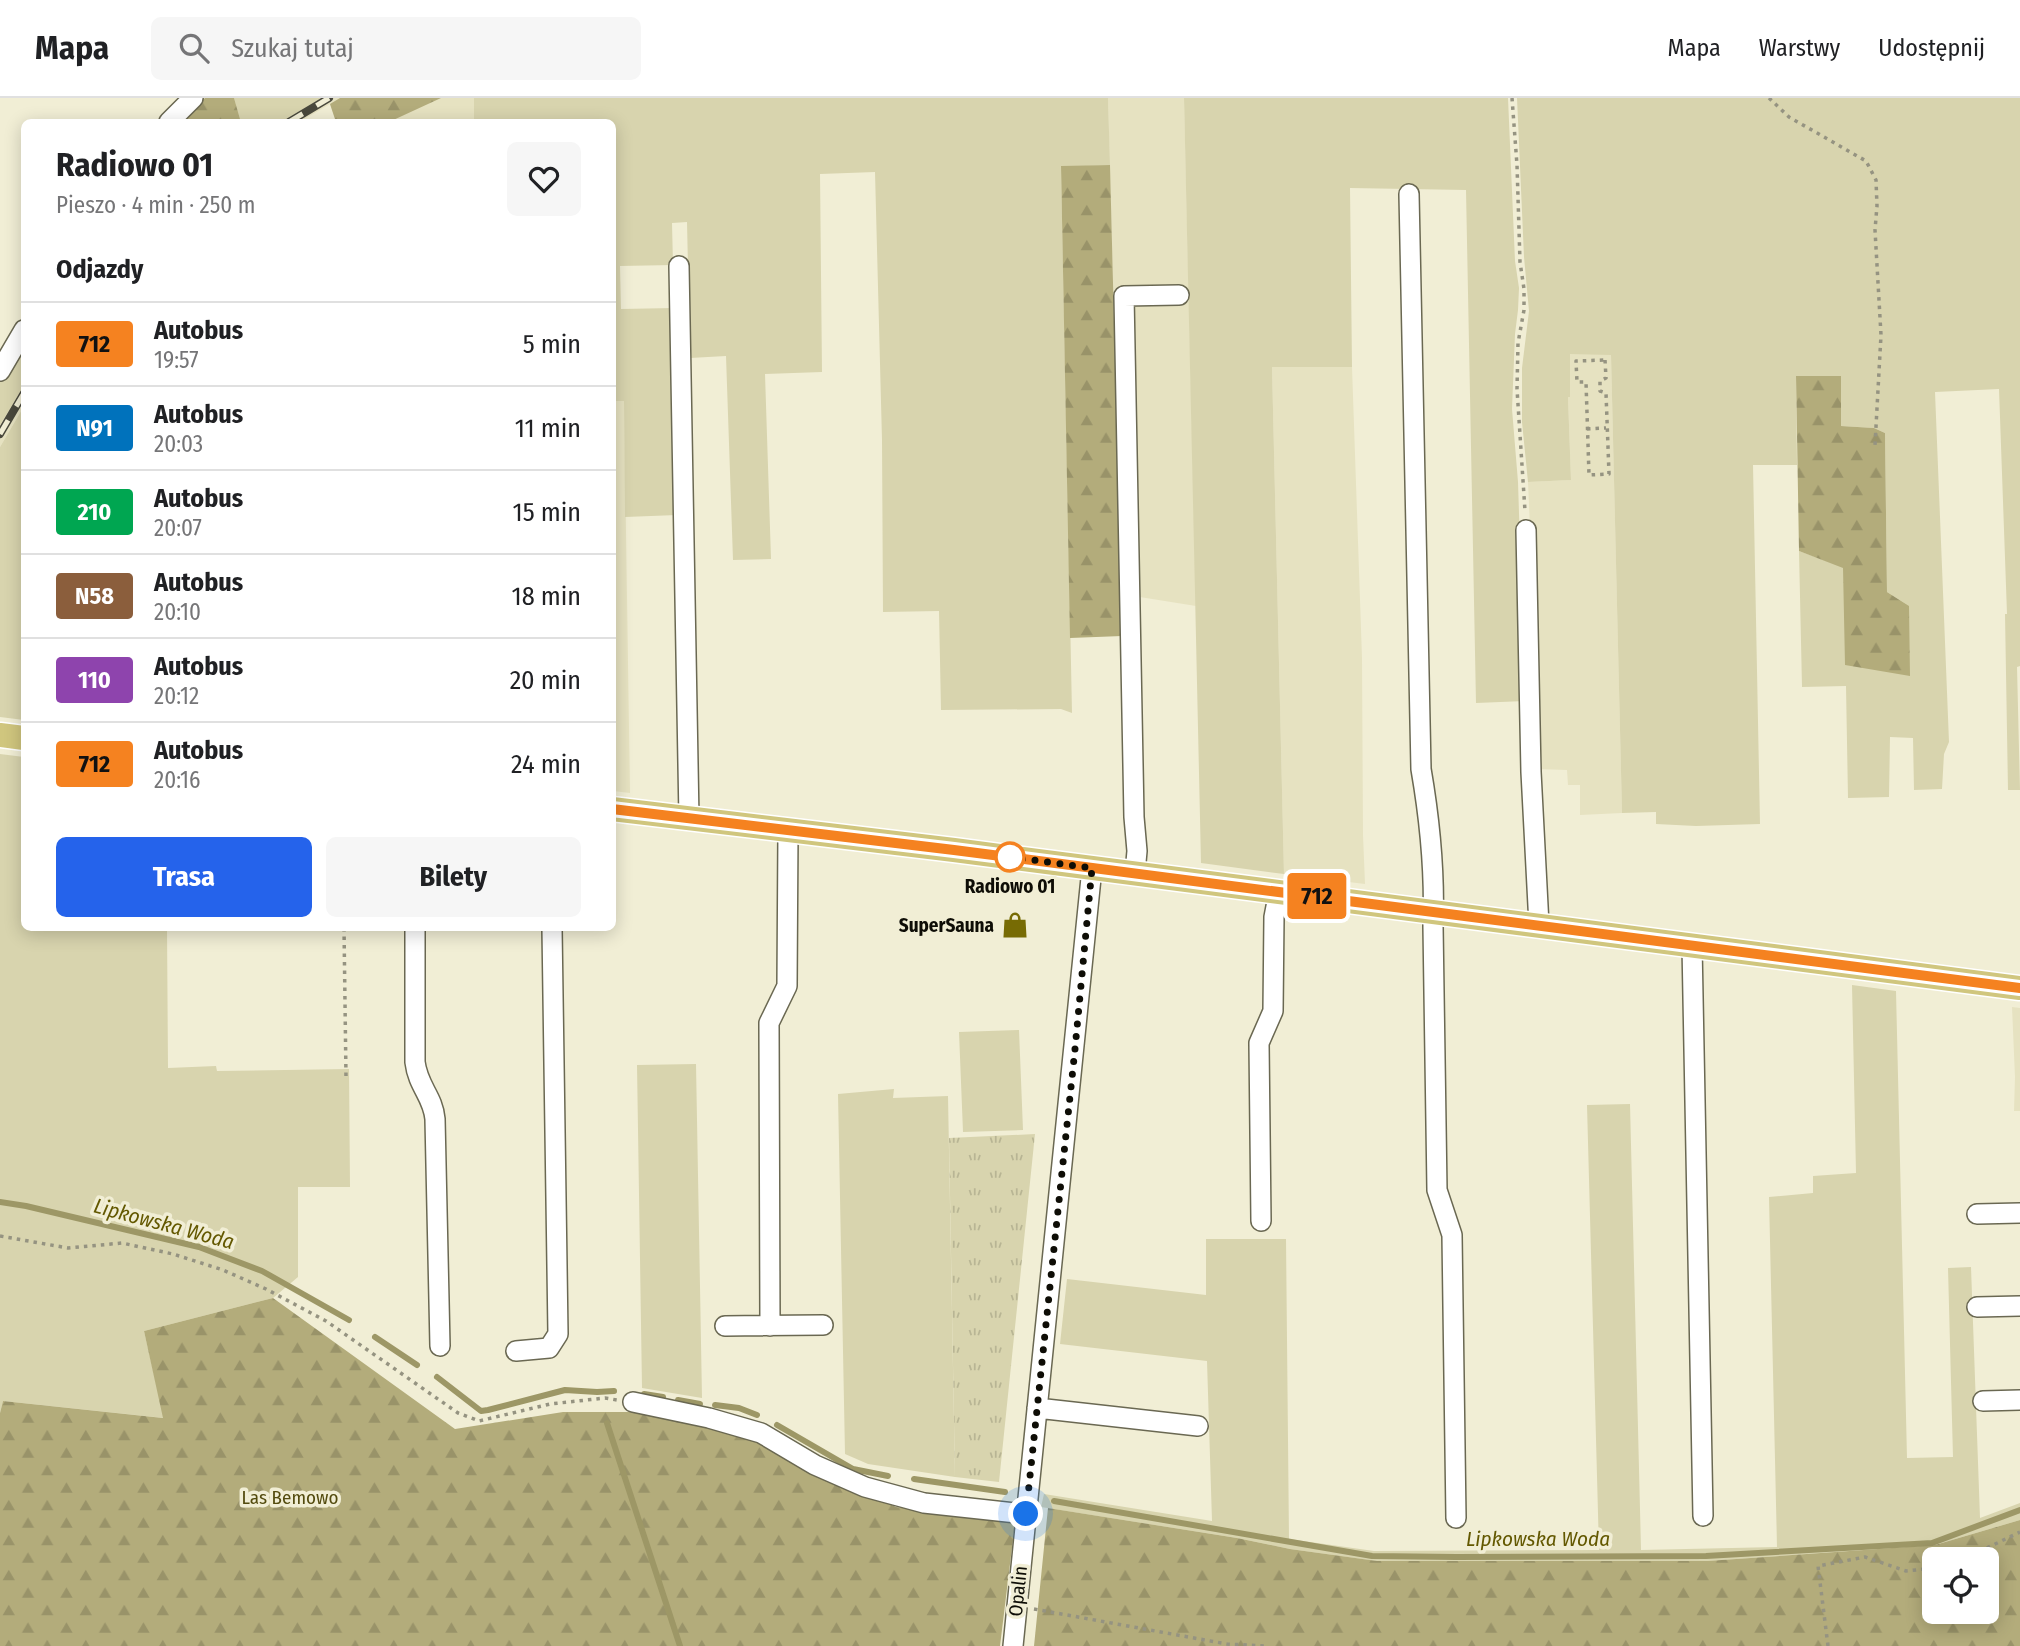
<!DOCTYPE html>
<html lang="pl">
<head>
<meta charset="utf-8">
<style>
  :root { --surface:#fff; --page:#f6f6f6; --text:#202124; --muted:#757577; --line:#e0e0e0; --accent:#2563eb }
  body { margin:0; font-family:"Fira Sans Condensed",sans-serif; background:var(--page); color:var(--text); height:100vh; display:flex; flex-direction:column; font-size:26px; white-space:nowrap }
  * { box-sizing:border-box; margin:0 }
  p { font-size:23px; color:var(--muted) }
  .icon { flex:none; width:38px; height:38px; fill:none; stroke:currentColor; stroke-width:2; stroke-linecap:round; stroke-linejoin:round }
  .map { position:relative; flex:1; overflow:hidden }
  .drawer { position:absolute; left:21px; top:21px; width:595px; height:812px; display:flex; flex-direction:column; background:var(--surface); border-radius:10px; box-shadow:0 4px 18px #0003 }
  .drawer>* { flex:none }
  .badge { padding:0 14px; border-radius:5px; font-size:24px; line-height:46px }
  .tools { position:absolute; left:1922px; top:1449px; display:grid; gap:14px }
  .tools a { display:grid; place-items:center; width:77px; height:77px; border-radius:10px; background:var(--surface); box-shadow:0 4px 18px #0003; font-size:35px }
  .you { position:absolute; width:35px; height:35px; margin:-18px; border:5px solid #fff; border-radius:50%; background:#1a73e8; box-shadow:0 0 0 10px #1a73e833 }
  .map>.badge { position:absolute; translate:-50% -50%; box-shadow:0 0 0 4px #fff }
  h2 { padding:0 35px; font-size:26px; line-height:63px }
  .round { display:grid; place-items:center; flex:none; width:74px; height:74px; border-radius:10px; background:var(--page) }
  .summary { display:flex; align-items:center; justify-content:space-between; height:119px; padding:0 35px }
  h1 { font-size:33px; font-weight:700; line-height:52px }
  .button { display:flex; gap:14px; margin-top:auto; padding:14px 35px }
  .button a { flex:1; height:80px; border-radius:10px; background:var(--accent); color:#fff; font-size:28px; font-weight:700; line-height:80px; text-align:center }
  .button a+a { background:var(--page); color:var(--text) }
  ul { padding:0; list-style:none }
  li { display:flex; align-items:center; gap:21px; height:84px; padding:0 35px; border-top:2px solid var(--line) }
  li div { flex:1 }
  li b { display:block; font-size:26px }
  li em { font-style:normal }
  li .badge { min-width:77px; font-weight:700; text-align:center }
  header { display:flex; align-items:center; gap:42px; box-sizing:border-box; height:98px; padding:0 35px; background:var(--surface); border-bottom:2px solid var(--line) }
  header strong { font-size:33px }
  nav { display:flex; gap:38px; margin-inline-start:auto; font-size:24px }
  .search { width:490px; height:63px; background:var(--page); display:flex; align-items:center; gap:18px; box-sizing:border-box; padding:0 24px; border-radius:10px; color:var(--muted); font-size:26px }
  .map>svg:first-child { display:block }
</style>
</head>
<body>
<header>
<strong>Mapa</strong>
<div class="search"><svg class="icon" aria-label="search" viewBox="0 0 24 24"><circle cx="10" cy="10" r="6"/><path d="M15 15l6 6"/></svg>Szukaj tutaj</div>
<nav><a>Mapa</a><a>Warstwy</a><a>Udostępnij</a></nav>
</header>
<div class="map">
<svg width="2020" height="1548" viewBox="0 0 2020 1548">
  <defs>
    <pattern id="forest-firs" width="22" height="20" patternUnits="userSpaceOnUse" patternTransform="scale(1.75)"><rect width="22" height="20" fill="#b3ac7b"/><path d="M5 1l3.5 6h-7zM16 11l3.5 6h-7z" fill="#999369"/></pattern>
    <pattern id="park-tufts" width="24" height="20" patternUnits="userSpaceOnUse" patternTransform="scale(1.75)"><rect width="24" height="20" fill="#d8d4ae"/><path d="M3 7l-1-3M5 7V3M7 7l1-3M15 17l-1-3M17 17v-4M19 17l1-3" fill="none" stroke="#b8b594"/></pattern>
  </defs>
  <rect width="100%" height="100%" fill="#f1eed5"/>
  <path fill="#e6e2c1" d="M205 0H474V24H399V21L389 24H336L330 6 299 24H180Z
    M1108 0H1184L1196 508 1121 496Z
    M24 241V308L0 349V285Z
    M1570 256H1611L1622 715 1580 717V687H1568L1567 672 1537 671 1534 520 1528 384 1571 382 1568 299 1570 298Z
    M1272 269H1352L1362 560 1363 737 1365 786 1284 776Z
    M612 303H624L630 695 613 693Z
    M2012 909 2020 910V1013H2014L2015 979Z"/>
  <path fill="#d8d4ae" d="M234 0H321L281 24H238L240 21Z
    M474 0H1108L1110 67 1061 69 1072 615 1061 611 941 612 939 513 883 514 882 342 875 74 820 76 822 274 765 276 771 461 733 462 726 258 690 260 687 124 672 125 673 167 620 168 621 211 674 210 677 417 625 419 624 303H612V24H474Z
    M1184 0H1508L1515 163 1519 190 1518 212 1515 236 1512 311 1518 384 1525 603 1476 605 1466 92 1350 90 1352 269H1272L1284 776 1201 765Z
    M1517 0H2020V568L2017 569 2020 692H2008L2005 516H2007L1999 291 1935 294 1949 644 1944 656 1942 691 1914 692 1913 640 1890 639 1889 699 1848 700 1846 588 1802 589 1799 453 1843 469 1909 508 1887 494 1885 335 1874 330 1841 328 1796 278 1797 367H1753L1760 726 1696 728 1656 726V714L1622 715 1611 257 1570 256V299H1568L1571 382 1528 384 1522 324V270L1529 213 1524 159Z
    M24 240V287L0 327V284Z
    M24 308V622L0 619V349Z
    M0 656 24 659V830H167L168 970 216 968 217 973 349 971 350 1089H298V1179L273 1200 144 1233 164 1320 3 1303 0 1315Z
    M1852 887 1896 893 1907 1360 1953 1359 1948 1170 1971 1169 1980 1420 2020 1405V1422L1935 1447 1707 1463H1376L1290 1451 1237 1440 1041 1409 1044 1396 1212 1423 1207 1263 1060 1246 1067 1181 1206 1197V1141H1286L1289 1441 1374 1453 1599 1452 1587 1007 1630 1006 1641 1452 1777 1449 1769 1099 1813 1095V1078L1856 1075Z
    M1019 932 1023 1032 963 1034 959 934Z
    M696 966 702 1300 642 1290 637 967Z
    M894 991 893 1000 948 998 955 1379 868 1366 845 1356 838 996Z"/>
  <path fill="url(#forest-firs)" fill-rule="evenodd" d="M205 0H234L240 21 238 24H180Z
    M340 0H441L389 24H336L330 6Z
    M1110 67 1122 538 1070 540 1061 68Z
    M1796 278H1841V328L1874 330 1885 335 1887 494 1909 508 1910 578 1845 567 1843 470 1799 453Z
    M273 1200 455 1331 563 1314H629L708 1325 747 1337 896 1409 1015 1425 1000 1548H0V1315L3 1303 163 1320 144 1233Z
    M1048 1410 1237 1440 1290 1451 1377 1463H1707L1935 1447 2020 1422V1548H1034ZM1934 1461H1986V1514H1934Z"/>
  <path fill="url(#park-tufts)" d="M1035 1036 999 1384 955 1379 949 1040Z"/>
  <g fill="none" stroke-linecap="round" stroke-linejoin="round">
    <path stroke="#9d9766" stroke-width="6" d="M0 1104 26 1108 199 1149 262 1173 349 1222
      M375 1239 417 1267
      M437 1279 481 1313 488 1312 565 1292 597 1294 614 1293
      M644 1296 663 1299
      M678 1302 700 1306
      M715 1307 739 1310 757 1317
      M607 1325 680 1548
      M777 1327 853 1371 888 1378
      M914 1381 1005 1394
      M1054 1403 1372 1458 1456 1459 1706 1458 1932 1445 2020 1412"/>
    <g stroke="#6a6852" stroke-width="22">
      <path id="minor" d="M169 24 193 0
        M1409 96 1421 671C1430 723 1435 775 1433 828L1437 1092 1452 1137 1456 1420
        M679 168 689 721
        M0 273 24 232
        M1526 432 1531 674 1539 827
        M1135 775 1137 753 1134 719 1124 198 1179 197
        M415 830V964C418 989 433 998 435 1021L440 1248
        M1692 847 1703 1418
        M1977 1116 2020 1115
        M1261 1123 1259 945 1273 913 1274 819 1279 793
        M1977 1209 2020 1208
        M725 1228 823 1227
        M770 1228 769 925 787 888 788 733
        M516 1253 549 1250 558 1236 552 830
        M1983 1303 2020 1302
        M633 1304 709 1320 761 1335 815 1367 865 1389 924 1405 1025 1416
        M1037 1310 1198 1328
        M1013 1548 1092 770"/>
    </g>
    <g stroke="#fff" stroke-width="27">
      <path id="major" d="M0 637 24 640
        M612 711 954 752 2020 890"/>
    </g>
    <path stroke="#959381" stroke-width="3.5" stroke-dasharray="3.5 5" stroke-linecap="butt" d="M1512 0 1517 67 1520 164 1524 191V212L1518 245 1517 291 1525 413
      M1769 0 1789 19 1866 63 1876 82 1877 108 1875 132 1881 237 1875 347
      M1605 262 1606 280 1600 283V293L1606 295 1609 376 1589 377 1586 284H1577L1576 263Z
      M1587 331 1606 330
      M344 830 346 979
      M0 1138 68 1150 122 1145 173 1156 223 1172 266 1191 326 1223 458 1315 479 1323 550 1306 605 1300 617 1302
      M1964 1461 2020 1434
      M1034 1511 1227 1546 1266 1548
      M1828 1548 1818 1468 1865 1459 1906 1473 1934 1470"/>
    <use href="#minor" stroke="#fff" stroke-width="19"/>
    <use href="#major" stroke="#d0c67e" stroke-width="24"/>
    <g stroke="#49483c" stroke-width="8">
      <path id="rail" d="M289 24 329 0
        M0 336 24 295"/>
    </g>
    <use href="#rail" stroke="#f1eed5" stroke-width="5" stroke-dasharray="16" stroke-linecap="butt"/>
  </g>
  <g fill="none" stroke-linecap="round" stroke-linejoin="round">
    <g stroke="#fff" stroke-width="16">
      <path id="line" d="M612 711 954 752 2020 890"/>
    </g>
    <use href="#line" stroke="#f58220" stroke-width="10"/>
    <path stroke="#0e0d06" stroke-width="7" stroke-dasharray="0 12.6" d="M1010 759 1092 770 1075 951 1026 1416"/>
  </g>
  <defs>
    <g id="shop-bare" transform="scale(2.1)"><path d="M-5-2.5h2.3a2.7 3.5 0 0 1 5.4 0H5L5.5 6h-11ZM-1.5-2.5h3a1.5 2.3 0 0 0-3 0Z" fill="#776b04" stroke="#f1eed5" stroke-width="2.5" paint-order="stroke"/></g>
  </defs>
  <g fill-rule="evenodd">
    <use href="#shop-bare" x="1015" y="827"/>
  </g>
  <circle fill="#fff" stroke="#f58220" stroke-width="3.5" cx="1010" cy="759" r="14"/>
  <g text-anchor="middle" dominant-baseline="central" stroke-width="7" stroke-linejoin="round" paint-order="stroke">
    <g font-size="19" font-weight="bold" fill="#0e0d06" stroke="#f1eed5">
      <text x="1010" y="788">Radiowo 01</text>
    </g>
    <g font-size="19" font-weight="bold" fill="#0e0d06" stroke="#f1eed5" text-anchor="end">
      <text x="994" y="827">SuperSauna</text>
    </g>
    <g font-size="19" fill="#534b0e" stroke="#f1eed5">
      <text x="290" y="1399">Las Bemowo</text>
    </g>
    <g font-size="19" fill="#0e0d06" stroke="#f1eed5">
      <text transform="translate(1018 1493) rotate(-84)">Opalin</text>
    </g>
    <g font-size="21" font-style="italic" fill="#635800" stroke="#f1eed5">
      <text transform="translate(164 1126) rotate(15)">Lipkowska Woda</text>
      <text x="1538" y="1441">Lipkowska Woda</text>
    </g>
  </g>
</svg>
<div class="tools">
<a><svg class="icon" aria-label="locate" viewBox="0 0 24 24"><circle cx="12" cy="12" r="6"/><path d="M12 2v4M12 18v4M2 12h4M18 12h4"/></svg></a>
</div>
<div class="you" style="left:1026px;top:1416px"></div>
<b class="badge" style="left:1317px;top:798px;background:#f58220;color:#111">712</b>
<section class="drawer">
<div class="summary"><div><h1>Radiowo 01</h1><p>Pieszo · 4 min · 250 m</p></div><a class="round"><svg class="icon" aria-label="heart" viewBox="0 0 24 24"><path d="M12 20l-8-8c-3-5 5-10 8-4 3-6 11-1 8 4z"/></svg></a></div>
<h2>Odjazdy</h2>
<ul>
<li><span class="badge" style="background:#f58220;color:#111">712</span><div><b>Autobus</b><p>19:57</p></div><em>5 min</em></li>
<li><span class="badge" style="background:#0072bc;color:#fff">N91</span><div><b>Autobus</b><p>20:03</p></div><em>11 min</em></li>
<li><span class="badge" style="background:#00a651;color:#fff">210</span><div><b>Autobus</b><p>20:07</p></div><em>15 min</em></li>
<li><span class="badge" style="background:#8b5e3c;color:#fff">N58</span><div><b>Autobus</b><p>20:10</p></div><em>18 min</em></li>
<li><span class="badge" style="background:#8e44ad;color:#fff">110</span><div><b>Autobus</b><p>20:12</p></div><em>20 min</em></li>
<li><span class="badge" style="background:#f58220;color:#111">712</span><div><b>Autobus</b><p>20:16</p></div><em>24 min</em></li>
</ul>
<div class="button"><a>Trasa</a><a>Bilety</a></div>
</section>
</div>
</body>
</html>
